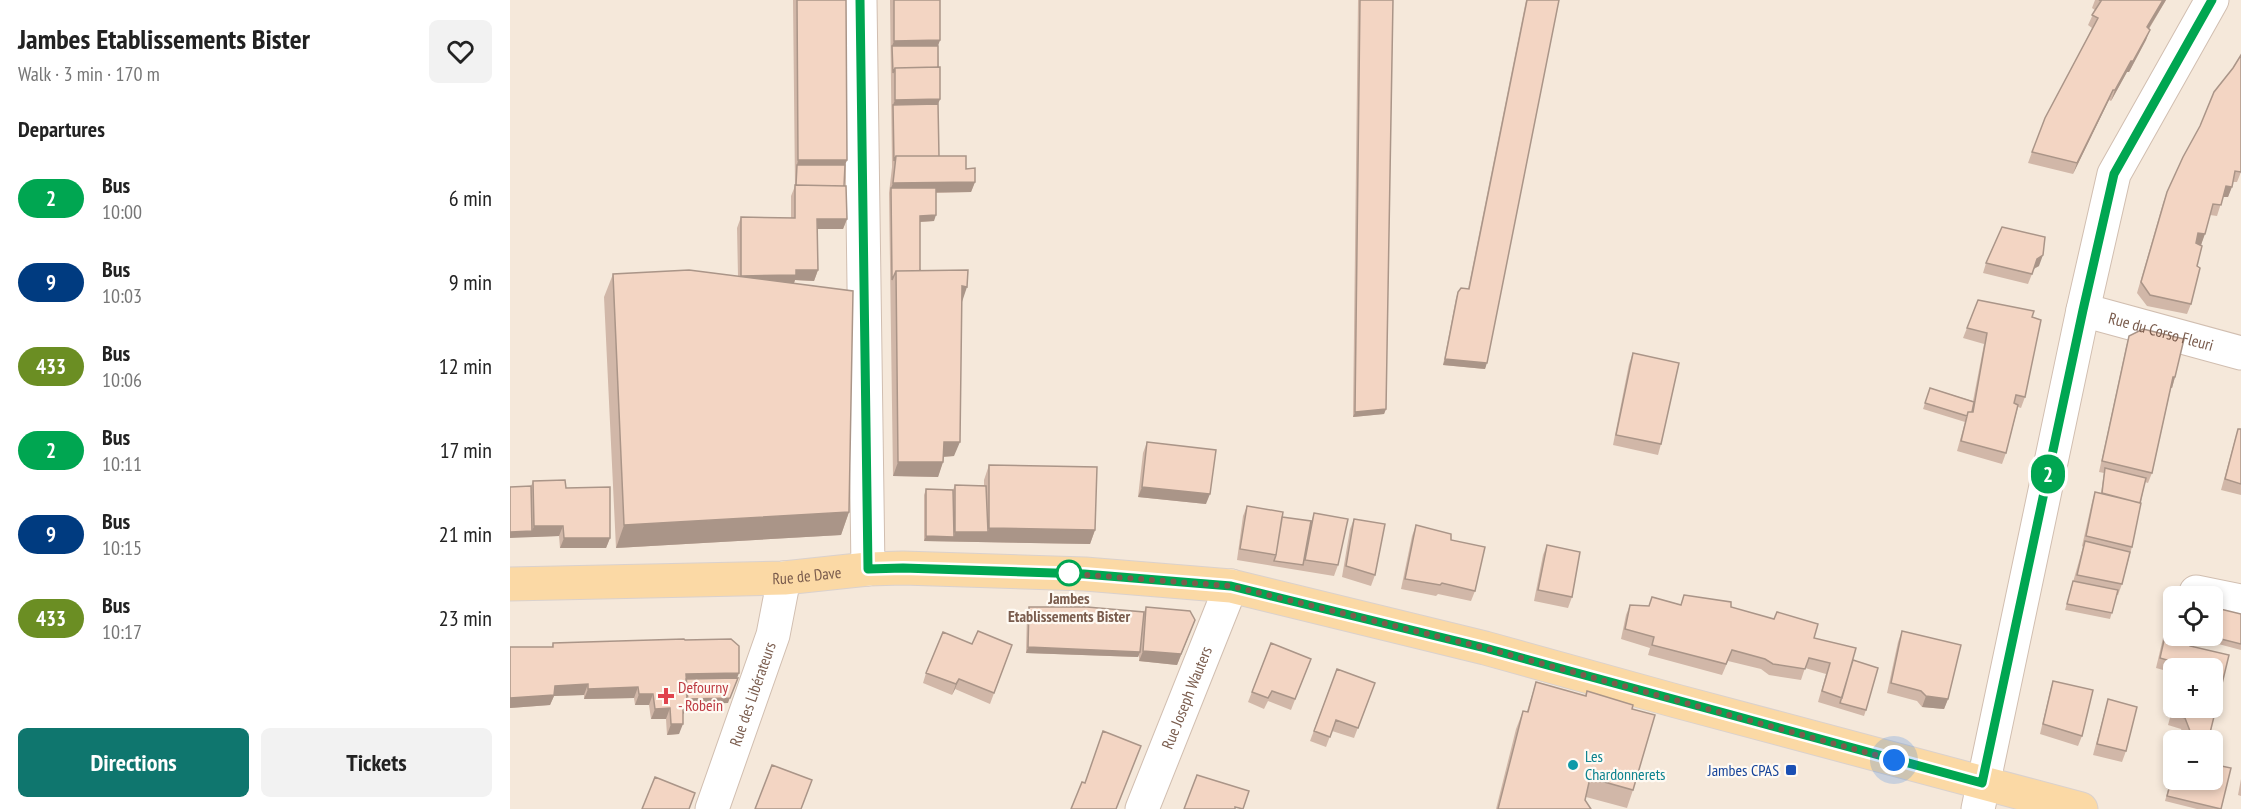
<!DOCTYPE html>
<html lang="en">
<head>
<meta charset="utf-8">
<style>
  :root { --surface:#fff; --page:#f2f2f2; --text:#222; --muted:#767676; --accent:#0f766e }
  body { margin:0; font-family:"PT Sans Narrow",sans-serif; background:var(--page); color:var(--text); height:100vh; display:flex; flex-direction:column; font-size:22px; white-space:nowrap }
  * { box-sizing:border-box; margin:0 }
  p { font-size:20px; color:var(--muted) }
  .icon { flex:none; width:33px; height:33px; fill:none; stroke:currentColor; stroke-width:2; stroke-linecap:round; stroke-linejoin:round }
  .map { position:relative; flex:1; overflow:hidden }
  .panel { display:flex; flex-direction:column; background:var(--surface); width:510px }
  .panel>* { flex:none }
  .badge { padding:0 12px; border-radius:20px; font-size:21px; line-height:39px }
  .buttons { position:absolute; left:1653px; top:586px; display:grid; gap:12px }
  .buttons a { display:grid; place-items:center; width:60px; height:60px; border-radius:9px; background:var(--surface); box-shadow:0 3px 9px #0003; font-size:30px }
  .you { position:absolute; width:30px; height:30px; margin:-15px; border:4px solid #fff; border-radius:50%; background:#1a73e8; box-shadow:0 0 0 9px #1a73e833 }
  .map>.badge { position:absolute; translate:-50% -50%; box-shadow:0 0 0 3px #fff }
  h2 { padding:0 18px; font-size:22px; line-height:54px }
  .round { display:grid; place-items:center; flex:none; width:63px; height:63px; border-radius:9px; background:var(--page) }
  .overview { display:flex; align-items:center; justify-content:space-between; height:102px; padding:0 18px }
  h1 { font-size:28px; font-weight:600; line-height:45px }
  .button { display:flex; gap:12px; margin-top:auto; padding:12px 18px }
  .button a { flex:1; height:69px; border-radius:9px; background:var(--accent); color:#fff; font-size:24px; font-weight:600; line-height:69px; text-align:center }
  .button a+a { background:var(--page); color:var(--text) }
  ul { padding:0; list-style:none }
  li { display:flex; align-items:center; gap:18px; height:84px; padding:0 18px }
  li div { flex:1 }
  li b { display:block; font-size:22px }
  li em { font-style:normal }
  li .badge { min-width:66px; font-weight:700; text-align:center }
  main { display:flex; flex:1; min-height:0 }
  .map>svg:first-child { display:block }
</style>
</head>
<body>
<main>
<section class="panel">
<div class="overview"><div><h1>Jambes Etablissements Bister</h1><p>Walk · 3 min · 170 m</p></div><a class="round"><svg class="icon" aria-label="heart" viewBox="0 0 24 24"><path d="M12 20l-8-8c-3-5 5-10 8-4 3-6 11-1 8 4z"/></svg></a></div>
<h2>Departures</h2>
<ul>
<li><span class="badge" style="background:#00a651;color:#fff">2</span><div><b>Bus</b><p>10:00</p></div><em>6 min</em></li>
<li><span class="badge" style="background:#003b80;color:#fff">9</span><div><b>Bus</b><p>10:03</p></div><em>9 min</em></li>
<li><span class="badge" style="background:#6b8e23;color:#fff">433</span><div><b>Bus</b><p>10:06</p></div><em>12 min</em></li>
<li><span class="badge" style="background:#00a651;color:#fff">2</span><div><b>Bus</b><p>10:11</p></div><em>17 min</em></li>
<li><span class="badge" style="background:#003b80;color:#fff">9</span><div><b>Bus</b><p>10:15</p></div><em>21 min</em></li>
<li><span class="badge" style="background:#6b8e23;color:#fff">433</span><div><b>Bus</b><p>10:17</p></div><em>23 min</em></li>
</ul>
<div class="button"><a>Directions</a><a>Tickets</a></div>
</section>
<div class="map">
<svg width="1731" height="809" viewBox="0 0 1731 809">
  <rect width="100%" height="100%" fill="#fdf6ec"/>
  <path fill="#f5e8da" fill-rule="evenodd" d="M0 0H1731V809H0ZM1664 597H1702V636H1664ZM1664 669H1702V708H1664ZM1664 741H1702V780H1664Z"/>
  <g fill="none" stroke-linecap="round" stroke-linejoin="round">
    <g stroke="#d1beb0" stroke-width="35">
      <g id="minor">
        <path d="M350 0 358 569"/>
        <path id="s1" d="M1573 310 1731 353"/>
        <path d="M1686 592 1731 601"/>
        <path id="s2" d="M202 809 263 635 274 578"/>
        <path id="s3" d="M632 809 721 586"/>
        <path d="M1468 809 1573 310 1604 174 1702 0"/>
      </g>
    </g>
    <g stroke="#dad1cd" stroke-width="35">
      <g id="major">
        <path id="s4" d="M0 584 274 578 358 569 393 568 575 574 721 586 975 648 1166 701 1571 809"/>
      </g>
    </g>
    <use href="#minor" stroke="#fff" stroke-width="33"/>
    <use href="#major" stroke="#fbd9a5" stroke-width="33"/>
  </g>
  <path fill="#d1b7a8" d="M283 0H336L337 160 335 165 334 186 337 219 333 229H307L308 270 304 281 285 280 284 283 339 512 331 535 106 548 94 297 103 274 228 276 227 228 231 217 281 218V196L285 186Z
    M380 0H430V40L428 46 430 99 428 104 429 156 456 169 465 182 461 192 426 193 424 221 410 222V271L452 302 444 456 434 457 433 462 428 477 383 476 379 193 382 167Z
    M848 0H883L876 409 874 414 843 417Z
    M1016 0H1049L975 369 933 365 946 298 948 292 958 289Z
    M1585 0H1656L1639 29 1636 40 1619 72H1617L1601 101 1599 100 1563 174 1518 163 1522 152 1582 28 1578 25 1585 10 1582 8Z
    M1723 68 1731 172 1727 182H1723L1718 197H1713L1707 216 1700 215 1691 245 1689 244 1687 266 1681 304 1677 314 1637 306 1627 293 1653 203 1657 192Z
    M1476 263 1529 266 1524 269 1518 284 1473 273Z
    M1468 300 1522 317 1515 397 1511 408 1508 407 1496 453 1492 464 1447 451 1455 422 1413 409 1420 388 1463 401 1474 344 1453 338Z
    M1619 336 1665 377 1662 388H1661L1642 473 1638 483 1635 482 1622 547 1612 584 1608 595H1607L1600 619 1555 610 1573 547 1572 546 1582 502 1585 492 1591 493 1594 473 1589 472 1616 347Z
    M1123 353 1151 444 1148 455 1103 445 1119 364Z
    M1728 429H1731V495L1711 490 1725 439Z
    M637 442 696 504 628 497 633 453Z
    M479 465 585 530 580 544 414 541V495L416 489 443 490 445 485H474V480Z
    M23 481 56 488 100 538 96 548H50L49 536 20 537 21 486Z
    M737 506 772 517 801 523 804 513 828 565 824 576 727 560 733 516Z
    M844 519 865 575 861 586 832 577 840 529Z
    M906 525 941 540 965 591 961 601 928 594 926 596 891 589 902 536Z
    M1037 545 1062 597 1058 608 1024 601 1033 555Z
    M1174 595 1221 607 1304 638 1343 660 1356 710 1354 716 1308 702 1316 674 1295 668 1291 680 1259 675 1251 669 1218 661 1212 675 1138 655 1140 648 1111 639 1116 615 1120 605 1139 606 1142 597 1171 605Z
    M519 607 634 612 636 607 685 620 667 665 629 661V655L628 657 516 653 517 612Z
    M1702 607 1731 614V650L1682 637 1680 646 1719 655 1700 733 1697 741H1676L1671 729 1658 725 1664 703V708H1702V669H1664V673L1646 668 1653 638 1657 627 1664 629V636H1702Z
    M1392 631 1438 699 1434 709 1412 707 1407 701 1377 693 1388 642Z
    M43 643 218 703 177 704 173 714 169 734 157 735 156 719H141L139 705H125L124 698 74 699V695L44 696 40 705 0 708V647H42Z
    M761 643 801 659 781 710 758 701 754 709 738 702Z
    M462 644 502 645 480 704 445 689 442 695 413 683 416 673Z
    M827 669 865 683 844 738 822 731 816 747 800 741Z
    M1543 681 1572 736 1568 746 1530 734 1540 691Z
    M1026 682 1075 696 1077 691 1122 709 1123 790 1117 808 1076 797 1075 800 1081 809H986L1006 729 1013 711H1017Z
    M1598 699 1616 751 1612 762 1583 755 1595 710Z
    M1664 767V780L1711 809H1687L1655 801Z
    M1731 779V796L1728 795Z"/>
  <path fill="#aa9588" d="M1653 0H1656L1633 38 1637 27Z
    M1640 30 1636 40 1619 72H1617L1601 101 1605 90 1621 61Z
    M430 40 426 51 382 46 384 41Z
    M1603 90 1599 100 1563 174 1567 163Z
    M430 99 426 110 383 105 385 100Z
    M288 160H337L333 170 287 165Z
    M465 182 461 192 381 193V188L383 183Z
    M1716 186 1722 187 1718 197H1712Z
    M426 215 424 221 408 222 410 216Z
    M307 219H337L333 229H303Z
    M1688 233 1695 234 1691 245 1685 244Z
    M1533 255 1529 266 1523 269 1527 259Z
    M286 270H308L304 281 285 280 283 286 231 276Z
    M452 286 457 287 452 302Z
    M935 359 977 363 975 369 933 365Z
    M1663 377H1665L1662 388 1659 387Z
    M876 409 874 414 843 417 845 412Z
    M434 442H450L444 456 429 457Z
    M388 462H433L428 477 383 476Z
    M632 487 700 494 696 504 628 497Z
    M339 512 331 535 106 548 114 525Z
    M24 526H53L49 536 0 538V532L22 531Z
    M479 528 585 530 580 544 414 541 416 536 444 537 445 532H478Z
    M54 538H100L96 548H50Z
    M685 620 667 665 629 661 633 651Z
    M518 647 630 652 628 657 516 653Z
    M229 673 218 703 177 704 174 713 169 719 176 674Z
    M449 679 445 689 442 695 446 684Z
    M78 684 74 695 44 696 40 705 0 708V698L45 686Z
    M128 687 124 698 74 699 78 689Z
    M129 694H143L139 705H125Z
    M1416 696 1438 699 1434 709 1412 707Z
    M160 708 156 719H141L145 709Z
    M161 724H173L169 734 157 735Z
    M1680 731 1700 733 1697 741H1677Z"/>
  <path fill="#f3d5c3" stroke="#aa9588" stroke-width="1.5" d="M287 0H336L337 160H288Z
    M384 0H430V40L384 41Z
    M850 0H883L876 409 845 412Z
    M1017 0H1049L977 363 935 359 948 292 951 288 959 289Z
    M1589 0H1653L1637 27 1640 30 1623 61H1621L1605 90H1603L1567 163 1522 152 1535 118 1588 18 1582 15 1591 1Z
    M382 46H428V67L385 68 383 73Z
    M1731 55V172L1725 171 1722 187 1716 186 1711 205 1703 204 1695 234 1688 233 1686 243 1692 246 1687 266 1690 268 1681 304 1640 295 1631 282 1657 192 1673 157 1690 126 1704 92 1723 68Z
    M430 67V99L385 100V68Z
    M428 104 429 156H386L384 161 383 105Z
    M386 156H456V169L465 168V182L383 183Z
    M287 165H335L334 186 286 185Z
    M285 185 336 186 337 219H307L308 270H286V275L231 276V217L285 218Z
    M381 188H426V215L410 216V271H386L382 280Z
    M1492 227 1535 237 1533 255 1527 259 1522 274 1476 263Z
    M179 270 343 291 339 512 114 525 103 274Z
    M458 270 457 287 452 286 450 442H434L433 462H388L386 271Z
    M1468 300 1524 311 1522 317 1531 320 1515 397 1506 395 1504 403 1508 405 1496 453 1451 441 1458 412H1463L1477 333 1457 328Z
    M1633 329 1674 339 1665 377H1663L1642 473 1592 461 1619 336Z
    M1123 353 1169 363 1151 444 1106 435Z
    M1420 388 1464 402 1462 412H1458L1457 416 1415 403Z
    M1728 429H1731V484L1715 479Z
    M637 442 706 450 700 494 632 487Z
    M479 465 587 467 585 530 479 528Z
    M1595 468 1636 478 1630 503 1592 493Z
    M55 480 56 488 100 487V538H54L53 526H24L23 481Z
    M445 485 476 486 478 532H445Z
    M21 486 22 531 0 532V487Z
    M416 489 443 490 444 537 416 536Z
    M1585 492 1631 503 1622 547 1576 536Z
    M737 506 773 512 766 555 730 549Z
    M804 513 838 519 828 565 795 560Z
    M772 517 801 521 793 565 764 561 766 555Z
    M844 519 875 524 865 575 836 566Z
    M906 525 941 534V540L975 547 965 591 932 583 930 585 895 579Z
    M1575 541 1620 552 1612 584 1567 575Z
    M1037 545 1070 552 1062 597 1028 590Z
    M1563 581 1608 590 1602 613 1557 604Z
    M1174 595 1221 602V607L1264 619 1267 612 1308 624 1304 638 1346 648 1332 698 1312 691 1320 663 1299 658 1295 669 1263 664 1255 659 1222 650 1216 664 1142 645 1144 637 1115 629 1120 605 1139 606 1142 597 1171 605Z
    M519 607H577L634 612 630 652 518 647Z
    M636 607 680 611 685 620 671 654 633 651Z
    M1702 607 1731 614V644L1699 636H1702Z
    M1657 627 1664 629V636H1682L1680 646 1719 655 1700 733 1680 731 1675 718 1662 714 1664 708H1702V669H1673L1674 665 1650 658Z
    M468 631 502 645 484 693 449 679 446 684 416 673 433 632 462 644Z
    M1392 631 1451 645 1438 699 1416 696 1411 691 1381 683Z
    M174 639 175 640 221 639 229 646V673L176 674 178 703 173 709V724H161L160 708 145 709 143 694H129L128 687 78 689V684L45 686 44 695 0 698V647H43V643Z
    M761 643 801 659 785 699 762 691 758 698 742 692Z
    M1343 660 1368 668 1356 710 1330 703Z
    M827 669 865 683 848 728 826 720 820 737 804 731Z
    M228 678 220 698 177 699 176 679Z
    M1543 681 1583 690 1572 736 1533 724Z
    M1026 682 1076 696 1077 691 1123 705 1122 709 1145 715 1123 790 1080 778 1075 800 1081 809H988L1013 711 1018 712Z
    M1598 699 1627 707 1616 751 1587 744Z
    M593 731 631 746 606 809H561L572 782 575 783Z
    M1702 764 1721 768 1711 809 1657 796 1664 770V780H1702Z
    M262 765 302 780 291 809H245Z
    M687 775 739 791 733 809 725 807V809H674Z
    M145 777 185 793 179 809H132Z"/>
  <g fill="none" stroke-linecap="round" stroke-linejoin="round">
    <g stroke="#fff" stroke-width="14">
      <path id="line" d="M350 0 358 569 393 568 574 574 721 586 975 648 1472 783 1573 310 1604 174 1702 0"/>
    </g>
    <use href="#line" stroke="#00a651" stroke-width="9"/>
    <path stroke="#7a5c4d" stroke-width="6" stroke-dasharray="0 10.8" d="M559 573H552L721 586 975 648 1384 760"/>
  </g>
  <circle fill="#fff" stroke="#00a651" stroke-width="3" cx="559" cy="573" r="12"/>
  <path fill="#e0444e" stroke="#fffaf3" stroke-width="2" d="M153 687h6v6h6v6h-6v6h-6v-6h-6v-6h6z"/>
  <circle fill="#0f9aa8" stroke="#fffaf3" stroke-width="2" cx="1063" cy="765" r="6"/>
  <rect fill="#1a4fb4" stroke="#fffaf3" stroke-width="2" x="1275" y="764" width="12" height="12" rx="3"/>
  <g text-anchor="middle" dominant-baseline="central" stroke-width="4.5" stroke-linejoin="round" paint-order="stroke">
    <g font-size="16" fill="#7a5c4d" stroke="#fffaf3">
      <text stroke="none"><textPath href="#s1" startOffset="81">Rue du Corso Fleuri</textPath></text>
      <text stroke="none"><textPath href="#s4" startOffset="297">Rue de Dave</textPath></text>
      <text stroke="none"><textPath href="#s2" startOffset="122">Rue des Libérateurs</textPath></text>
      <text stroke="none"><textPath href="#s3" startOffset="120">Rue Joseph Wauters</textPath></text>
    </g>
    <g font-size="16" font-weight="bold" fill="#7a5c4d" stroke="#fffaf3">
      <text x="559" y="598">Jambes<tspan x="559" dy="18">Etablissements Bister</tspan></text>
    </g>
    <g font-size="16" fill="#be3a42" stroke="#fffaf3" text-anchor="start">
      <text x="168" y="687">Defourny<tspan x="168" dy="18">- Robein</tspan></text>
    </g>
    <g font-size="16" fill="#0d838f" stroke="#fffaf3" text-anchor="start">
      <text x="1075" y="756">Les<tspan x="1075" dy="18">Chardonnerets</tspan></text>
    </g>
    <g font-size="16" fill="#164399" stroke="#fffaf3" text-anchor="end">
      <text x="1269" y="770">Jambes CPAS</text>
    </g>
  </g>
</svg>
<div class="buttons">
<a><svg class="icon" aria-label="locate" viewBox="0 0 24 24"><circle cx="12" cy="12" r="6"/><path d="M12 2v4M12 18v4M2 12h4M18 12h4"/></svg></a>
<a>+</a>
<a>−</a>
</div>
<div class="you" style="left:1384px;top:760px"></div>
<b class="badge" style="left:1538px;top:474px;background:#00a651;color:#fff">2</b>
</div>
</main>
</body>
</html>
